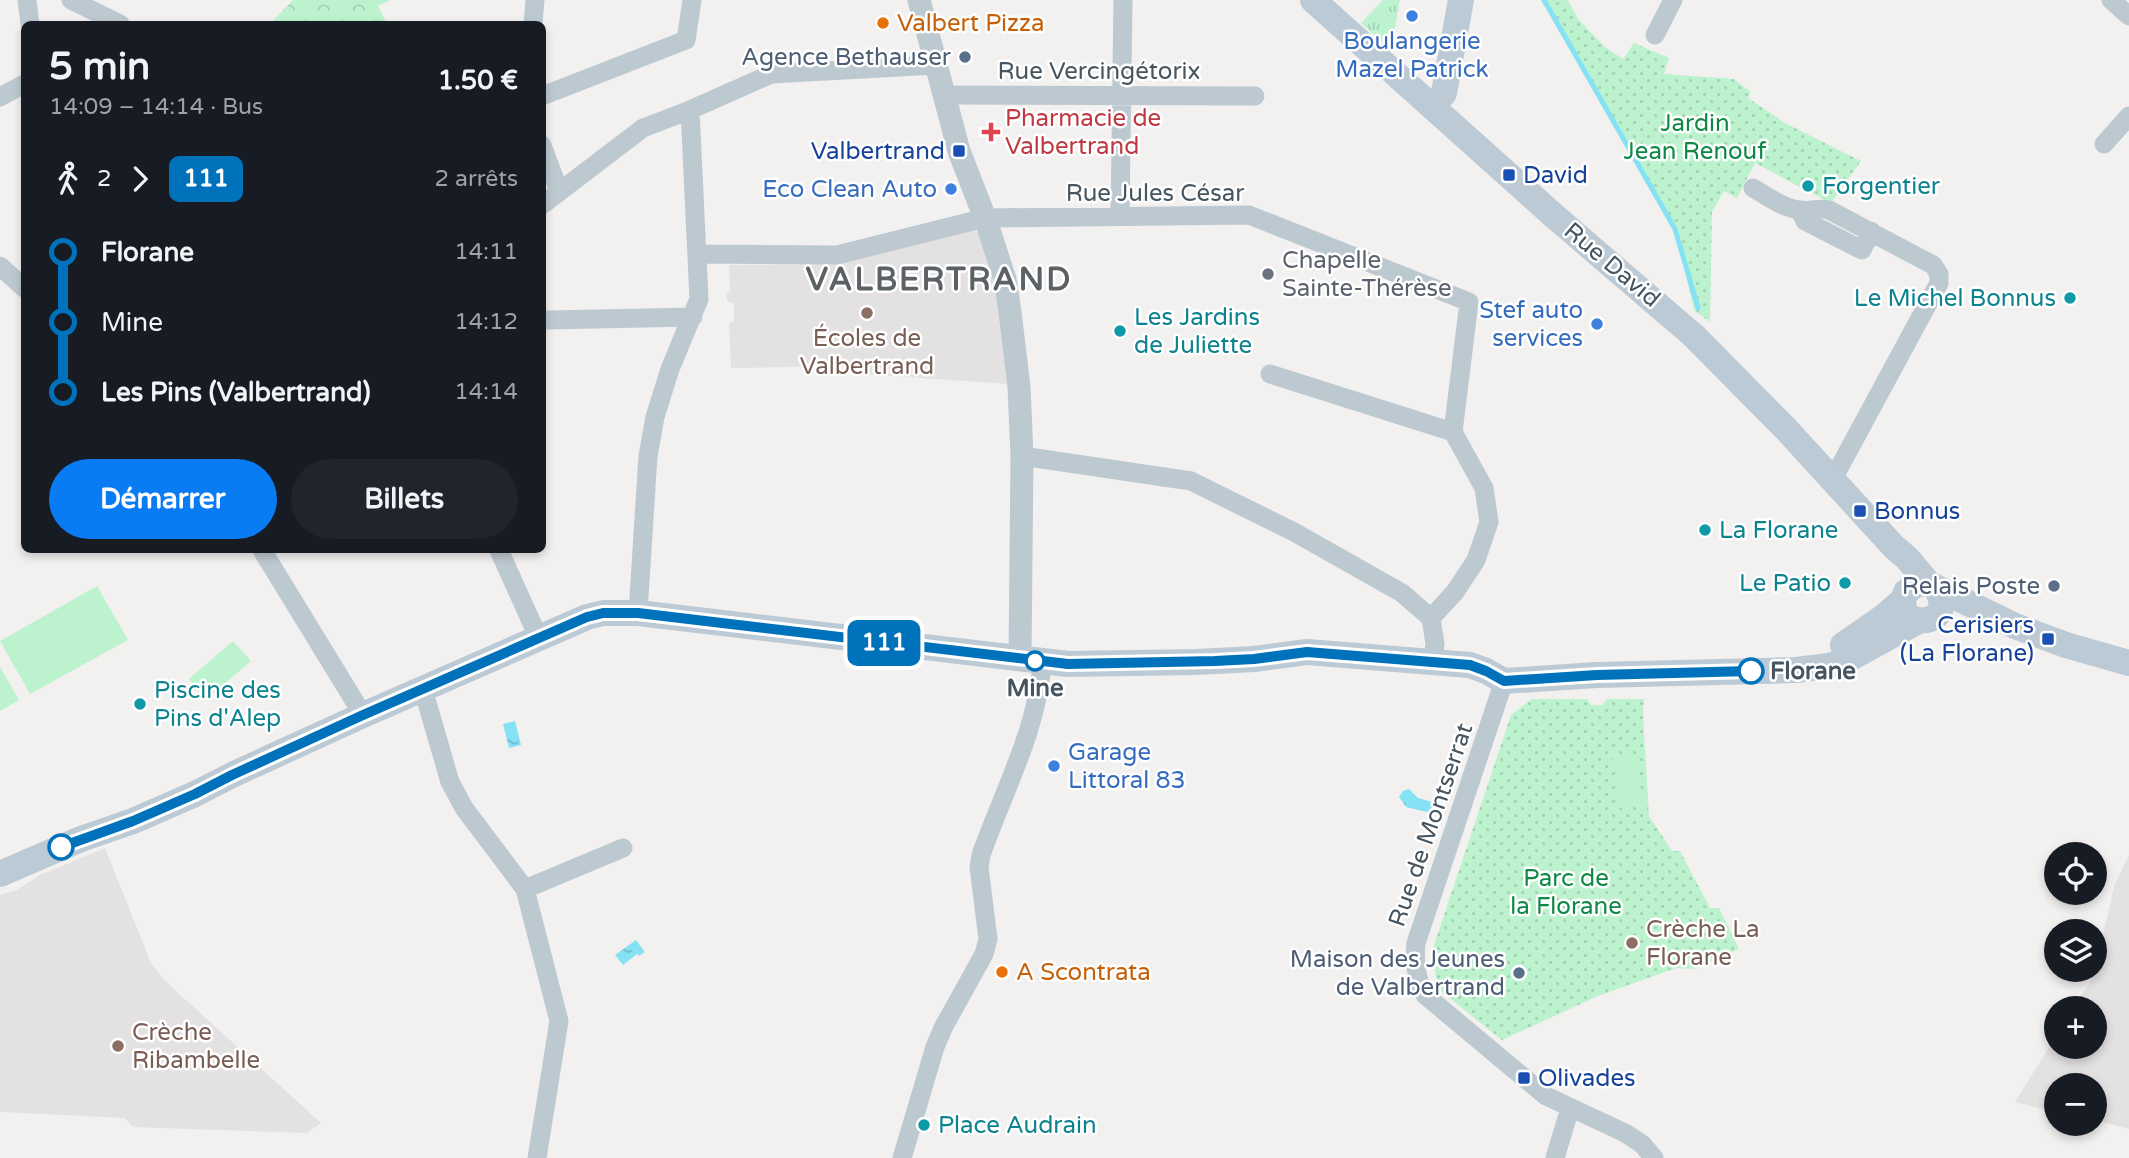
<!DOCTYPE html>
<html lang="fr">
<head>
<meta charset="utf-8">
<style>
  :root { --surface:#171b24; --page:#20242c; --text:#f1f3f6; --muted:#9ea1a6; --accent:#0a7cf3 }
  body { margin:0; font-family:"Varela Round",sans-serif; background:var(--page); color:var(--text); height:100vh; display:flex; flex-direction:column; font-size:26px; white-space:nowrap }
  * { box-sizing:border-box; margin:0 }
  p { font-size:23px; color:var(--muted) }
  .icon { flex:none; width:38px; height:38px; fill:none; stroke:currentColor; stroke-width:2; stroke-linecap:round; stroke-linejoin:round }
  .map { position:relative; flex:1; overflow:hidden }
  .side { position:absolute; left:21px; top:21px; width:525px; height:532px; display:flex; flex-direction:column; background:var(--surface); border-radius:10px; box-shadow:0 4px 10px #0003 }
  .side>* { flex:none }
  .badge { padding:0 14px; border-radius:10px; font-size:24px; line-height:46px }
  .fabs { position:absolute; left:2044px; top:842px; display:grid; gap:14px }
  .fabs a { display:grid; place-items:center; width:63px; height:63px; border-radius:50%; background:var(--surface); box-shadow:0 4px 10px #0003; font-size:35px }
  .map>.badge { position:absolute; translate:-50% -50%; box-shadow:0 0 0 4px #fff }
  .legs { display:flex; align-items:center; gap:10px; height:77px; padding:0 28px; font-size:23px }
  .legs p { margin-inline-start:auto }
  .summary { display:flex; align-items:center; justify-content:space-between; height:119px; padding:0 28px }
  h1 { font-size:38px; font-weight:700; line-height:52px }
  .action { display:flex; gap:14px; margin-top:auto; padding:14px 28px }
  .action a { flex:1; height:80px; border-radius:42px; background:var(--accent); color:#fff; font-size:28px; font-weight:700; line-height:80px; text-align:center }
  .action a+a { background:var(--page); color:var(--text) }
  ul { padding:0 28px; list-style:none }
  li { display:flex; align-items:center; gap:24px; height:70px; font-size:26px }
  li i { display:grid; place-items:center; width:10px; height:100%; margin:0 9px; background:currentColor }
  li i::after { content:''; width:18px; height:18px; margin:-9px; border:5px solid; border-radius:50%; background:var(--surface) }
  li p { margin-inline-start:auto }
  li:first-child i { background:linear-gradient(#0000 50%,currentColor 0) }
  li:last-child i { background:linear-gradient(currentColor 50%,#0000 0) }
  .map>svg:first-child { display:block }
</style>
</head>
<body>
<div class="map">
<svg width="2129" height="1158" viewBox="0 0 2129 1158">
  <defs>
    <pattern id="grass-tufts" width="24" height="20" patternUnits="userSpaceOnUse" patternTransform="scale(1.75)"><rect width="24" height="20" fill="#bcf3ce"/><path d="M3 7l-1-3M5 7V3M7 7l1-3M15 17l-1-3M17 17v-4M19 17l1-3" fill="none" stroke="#a3d2b3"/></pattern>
    <pattern id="forest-crowns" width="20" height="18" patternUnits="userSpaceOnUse" patternTransform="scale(1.75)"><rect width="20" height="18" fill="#bcf3ce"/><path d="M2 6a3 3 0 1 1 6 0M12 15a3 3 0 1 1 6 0" fill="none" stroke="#a3d2b3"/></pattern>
    <pattern id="park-dots" width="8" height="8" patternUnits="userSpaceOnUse" patternTransform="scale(1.75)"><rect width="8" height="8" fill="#bcf3ce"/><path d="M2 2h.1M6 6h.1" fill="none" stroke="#a3d2b3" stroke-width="1.8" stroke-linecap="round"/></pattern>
    <pattern id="water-ripples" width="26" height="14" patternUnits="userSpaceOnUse" patternTransform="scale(1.75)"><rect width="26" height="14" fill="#85e2f4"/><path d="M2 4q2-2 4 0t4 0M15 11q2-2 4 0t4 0" fill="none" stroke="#6fbac9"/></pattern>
  </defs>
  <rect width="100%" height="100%" fill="#f3f0f0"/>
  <path fill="#e4e1e2" d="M973 230 981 235 997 282 1009 384 847 373 845 366 731 368 729 323 734 322V304L727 301V293L730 291 729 265 825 264Z
    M105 848 151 963 164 980 321 1123 307 1133 133 1127 125 1118 0 1112V895L17 890 38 876Z
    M2129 855V1129L2095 1120V1085H2056V1112L2015 1102 2056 1036V1046H2095V1008H2074L2093 977 2115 883Z"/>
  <path fill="url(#grass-tufts)" d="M1383 0H1400L1391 50 1361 23Z"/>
  <path fill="url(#forest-crowns)" d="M293 0H391L378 6 387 24H270Z"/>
  <path fill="url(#park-dots)" d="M1541 0H1568L1578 19 1605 47 1623 59 1634 43 1669 58 1664 74 1734 79 1751 92 1748 98 1785 123 1861 161 1831 203 1810 192 1814 183 1807 179 1802 188 1755 163 1737 198 1724 191 1712 212 1710 322 1694 310 1675 227Z
    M1532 699H1587L1591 705H1602L1607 699H1644L1643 716 1649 816 1672 851H1680L1710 908H1719L1739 949 1694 969 1676 968 1598 996 1502 1040 1438 989 1432 951 1511 715Z"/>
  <path fill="#bcf3ce" d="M97 586 128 640 30 694 0 641Z
    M233 641 251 661 206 700 189 679Z
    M0 667 19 700 0 711Z
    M1637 755 1643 805 1619 808 1613 758Z"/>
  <path fill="url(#water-ripples)" d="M515 721 521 745 509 748 503 724Z
    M1409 789 1418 798 1432 802 1433 810 1431 813 1406 807 1399 797 1403 791Z
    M636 940 645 952 639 956 637 954 623 965 615 955Z"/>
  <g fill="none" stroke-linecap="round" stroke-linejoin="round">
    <path stroke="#85e2f4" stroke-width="5" d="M1544 0 1675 229 1698 308"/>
    <path stroke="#bdc9d0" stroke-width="19" d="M27 0 30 24
      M71 0 120 24
      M2111 0 2129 16
      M533 24 535 0
      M1655 35 1673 0
      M944 95 1255 96
      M542 96 686 40 692 0
      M0 97 24 84
      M2104 144 2129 116
      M542 145 559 191
      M1753 188C1767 196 1784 209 1801 210 1811 212 1819 207 1829 210L1933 265 1939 274V283L1833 479
      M542 205 643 128 690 110 771 74 936 65
      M1800 210 1805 221 1862 250 1871 231
      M1120 216 1123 0
      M698 254 837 255 985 218 1249 215 1469 302 1453 432 1484 488 1489 522 1476 560 1455 592 1431 618
      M0 266 24 288
      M548 320 693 317
      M1270 374 1453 432
      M1022 456 1191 481 1294 532 1402 593 1431 618 1435 644 1432 662
      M262 550 363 715
      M499 550 539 639
      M638 613 648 456 655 417 670 369 699 299 690 110
      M1504 681 1416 943C1414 963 1416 977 1425 995L1546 1096 1625 1133 1642 1144 1654 1158
      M423 689 450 782 464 808 525 889 559 1021 537 1158
      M525 889 623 848
      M902 1158 935 1047 943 1028 984 954 988 939 979 867 981 855C1003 792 1038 729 1042 662
      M1555 1158 1570 1108"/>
    <path stroke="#bdc9d0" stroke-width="23" d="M919 0 959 151 985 218 1005 279 1010 312 1019 387 1022 456 1020 659"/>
    <path stroke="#bccad5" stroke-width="26" d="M1313 0 1553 215 1694 336 1786 429 1894 547 1907 558 1929 584
      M1433 106 1444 93 1461 0
      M1937 590C1959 628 1889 632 1906 592L1918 583 1929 584 2015 626 2066 645 2129 663
      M1843 645 1882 618 1903 600
      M0 874 81 839 133 821 195 794 232 775 363 715 587 617 603 613H638L1068 664 1196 662 1254 659 1307 652 1470 665 1486 671 1504 681 1597 675 1796 670 1829 666 1845 661 1918 621"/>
  </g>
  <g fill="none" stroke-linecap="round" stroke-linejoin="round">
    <g stroke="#fff" stroke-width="16">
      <path id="line-1" d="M61 847 133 821 195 794 232 775 363 715 587 617 603 613H638L1068 664 1215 661 1254 659 1307 652 1470 665 1486 671 1504 681 1597 675 1751 671"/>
    </g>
    <use href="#line-1" stroke="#0072bc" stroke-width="10"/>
  </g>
  <g fill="#3f7fe0" stroke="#fff" stroke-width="2.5">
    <circle cx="1412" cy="16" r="7"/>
    <circle cx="951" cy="189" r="7"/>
    <circle cx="1597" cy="324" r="7"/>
    <circle cx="1054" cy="766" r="7"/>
  </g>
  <g fill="#e8710a" stroke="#fff" stroke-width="2.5">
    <circle cx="883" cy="23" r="7"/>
    <circle cx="1002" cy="972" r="7"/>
  </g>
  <g fill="#5c6f8a" stroke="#fff" stroke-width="2.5">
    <circle cx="965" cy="57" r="7"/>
    <circle cx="2054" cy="586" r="7"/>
    <circle cx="1519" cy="973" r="7"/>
  </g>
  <path fill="#e0444e" stroke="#fff" stroke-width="2.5" d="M987.5 121.5h7v7h7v7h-7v7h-7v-7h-7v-7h7z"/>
  <g fill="#1a4fb4" stroke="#fff" stroke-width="2.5">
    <rect x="952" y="144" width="14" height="14" rx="3.5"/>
    <rect x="1502" y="168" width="14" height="14" rx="3.5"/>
    <rect x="1853" y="504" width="14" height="14" rx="3.5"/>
    <rect x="2041" y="632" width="14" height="14" rx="3.5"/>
    <rect x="1517" y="1071" width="14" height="14" rx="3.5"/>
  </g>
  <g fill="#0f9aa8" stroke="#fff" stroke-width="2.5">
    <circle cx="1808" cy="186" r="7"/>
    <circle cx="2070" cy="298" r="7"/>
    <circle cx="1120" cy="331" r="7"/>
    <circle cx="1705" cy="530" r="7"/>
    <circle cx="1845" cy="583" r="7"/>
    <circle cx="140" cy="704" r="7"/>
    <circle cx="924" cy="1125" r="7"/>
  </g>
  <circle fill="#6b7280" stroke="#fff" stroke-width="2.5" cx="1268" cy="274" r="7"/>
  <g fill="#8d6e63" stroke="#fff" stroke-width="2.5">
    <circle cx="867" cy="313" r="7"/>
    <circle cx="1632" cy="943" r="7"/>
    <circle cx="118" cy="1046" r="7"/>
  </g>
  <g fill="#fff" stroke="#0072bc" stroke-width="3.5">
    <circle cx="1035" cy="661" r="9"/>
    <circle cx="1751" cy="671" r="12"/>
    <circle cx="61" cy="847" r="12"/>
  </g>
  <g text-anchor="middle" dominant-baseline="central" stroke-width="5" stroke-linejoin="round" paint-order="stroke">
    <g font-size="24" fill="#c56008" stroke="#fff" text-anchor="start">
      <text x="897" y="23">Valbert Pizza</text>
      <text x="1016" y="972">A Scontrata</text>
    </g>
    <g font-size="24" fill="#366cbe" stroke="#fff" text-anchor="end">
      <text x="1412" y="41" text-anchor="middle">Boulangerie<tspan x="1412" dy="28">Mazel Patrick</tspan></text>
      <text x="937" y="189">Eco Clean Auto</text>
      <text x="1583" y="310">Stef auto<tspan x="1583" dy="28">services</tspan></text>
      <text x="1068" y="752" text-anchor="start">Garage<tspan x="1068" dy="28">Littoral 83</tspan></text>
    </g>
    <g font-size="24" fill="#4e5e75" stroke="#fff" text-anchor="end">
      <text x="951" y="57">Agence Bethauser</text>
      <text x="2040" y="586">Relais Poste</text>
      <text x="1505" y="959">Maison des Jeunes<tspan x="1505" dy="28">de Valbertrand</tspan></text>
    </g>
    <g font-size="24" fill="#46555f" stroke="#fff">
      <text x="1099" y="71">Rue Vercingétorix</text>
      <text x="1155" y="193">Rue Jules César</text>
      <text transform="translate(1612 265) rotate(40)">Rue David</text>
      <text transform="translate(1431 825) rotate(-71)">Rue de Montserrat</text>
    </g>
    <g font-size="24" fill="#be3a42" stroke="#fff" text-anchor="start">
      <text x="1005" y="118">Pharmacie de<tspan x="1005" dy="28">Valbertrand</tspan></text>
    </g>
    <g font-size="24" fill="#0f8846" stroke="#fff">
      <text x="1695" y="123">Jardin<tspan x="1695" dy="28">Jean Renouf</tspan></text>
      <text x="1566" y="878">Parc de<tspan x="1566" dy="28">la Florane</tspan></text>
    </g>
    <g font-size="24" fill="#164399" stroke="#fff" text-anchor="start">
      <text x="945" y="151" text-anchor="end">Valbertrand</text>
      <text x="1523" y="175">David</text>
      <text x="1874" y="511">Bonnus</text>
      <text x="2034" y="625" text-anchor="end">Cerisiers<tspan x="2034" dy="28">(La Florane)</tspan></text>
      <text x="1538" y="1078">Olivades</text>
    </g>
    <g font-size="24" fill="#0d838f" stroke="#fff" text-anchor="start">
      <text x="1822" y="186">Forgentier</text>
      <text x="2056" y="298" text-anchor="end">Le Michel Bonnus</text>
      <text x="1134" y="317">Les Jardins<tspan x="1134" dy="28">de Juliette</tspan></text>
      <text x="1719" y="530">La Florane</text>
      <text x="1831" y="583" text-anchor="end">Le Patio</text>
      <text x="154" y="690">Piscine des<tspan x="154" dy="28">Pins d'Alep</tspan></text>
      <text x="938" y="1125">Place Audrain</text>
    </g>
    <g font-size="24" fill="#5b616d" stroke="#fff" text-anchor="start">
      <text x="1282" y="260">Chapelle<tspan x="1282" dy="28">Sainte-Thérèse</tspan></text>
    </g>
    <g font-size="24" fill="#785e54" stroke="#fff" text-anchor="start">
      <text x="867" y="338" text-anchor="middle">Écoles de<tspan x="867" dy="28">Valbertrand</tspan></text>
      <text x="1646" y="929">Crèche La<tspan x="1646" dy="28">Florane</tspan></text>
      <text x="132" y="1032">Crèche<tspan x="132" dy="28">Ribambelle</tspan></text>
    </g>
    <g font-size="24" font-weight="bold" fill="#46555f" stroke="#fff" text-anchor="start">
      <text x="1770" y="671">Florane</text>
      <text x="1035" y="688" text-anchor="middle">Mine</text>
    </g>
    <g font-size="32" font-weight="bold" letter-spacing="2" fill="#5c6166" stroke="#fff">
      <text x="939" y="280">VALBERTRAND</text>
    </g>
  </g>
</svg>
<div class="fabs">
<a><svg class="icon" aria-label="locate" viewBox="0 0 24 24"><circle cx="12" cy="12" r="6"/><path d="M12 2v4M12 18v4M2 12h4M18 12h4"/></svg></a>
<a><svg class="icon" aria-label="layers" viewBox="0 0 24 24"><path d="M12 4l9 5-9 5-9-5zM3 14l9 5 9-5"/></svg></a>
<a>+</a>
<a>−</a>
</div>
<b class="badge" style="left:884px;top:643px;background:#0072bc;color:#fff">111</b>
<section class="side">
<div class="summary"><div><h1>5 min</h1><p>14:09 – 14:14 · Bus</p></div><b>1.50 €</b></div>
<div class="legs"><svg class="icon" aria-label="walk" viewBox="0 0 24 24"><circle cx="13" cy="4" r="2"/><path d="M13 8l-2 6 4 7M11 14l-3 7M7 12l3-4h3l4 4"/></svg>2<svg class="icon" aria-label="forward" viewBox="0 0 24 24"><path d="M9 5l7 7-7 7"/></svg><b class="badge" style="background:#0072bc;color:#fff">111</b><p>2 arrêts</p></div>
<ul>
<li><i style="color:#0072bc"></i><b>Florane</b><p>14:11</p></li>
<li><i style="color:#0072bc"></i><span>Mine</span><p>14:12</p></li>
<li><i style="color:#0072bc"></i><b>Les Pins (Valbertrand)</b><p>14:14</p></li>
</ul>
<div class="action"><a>Démarrer</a><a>Billets</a></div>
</section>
</div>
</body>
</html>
